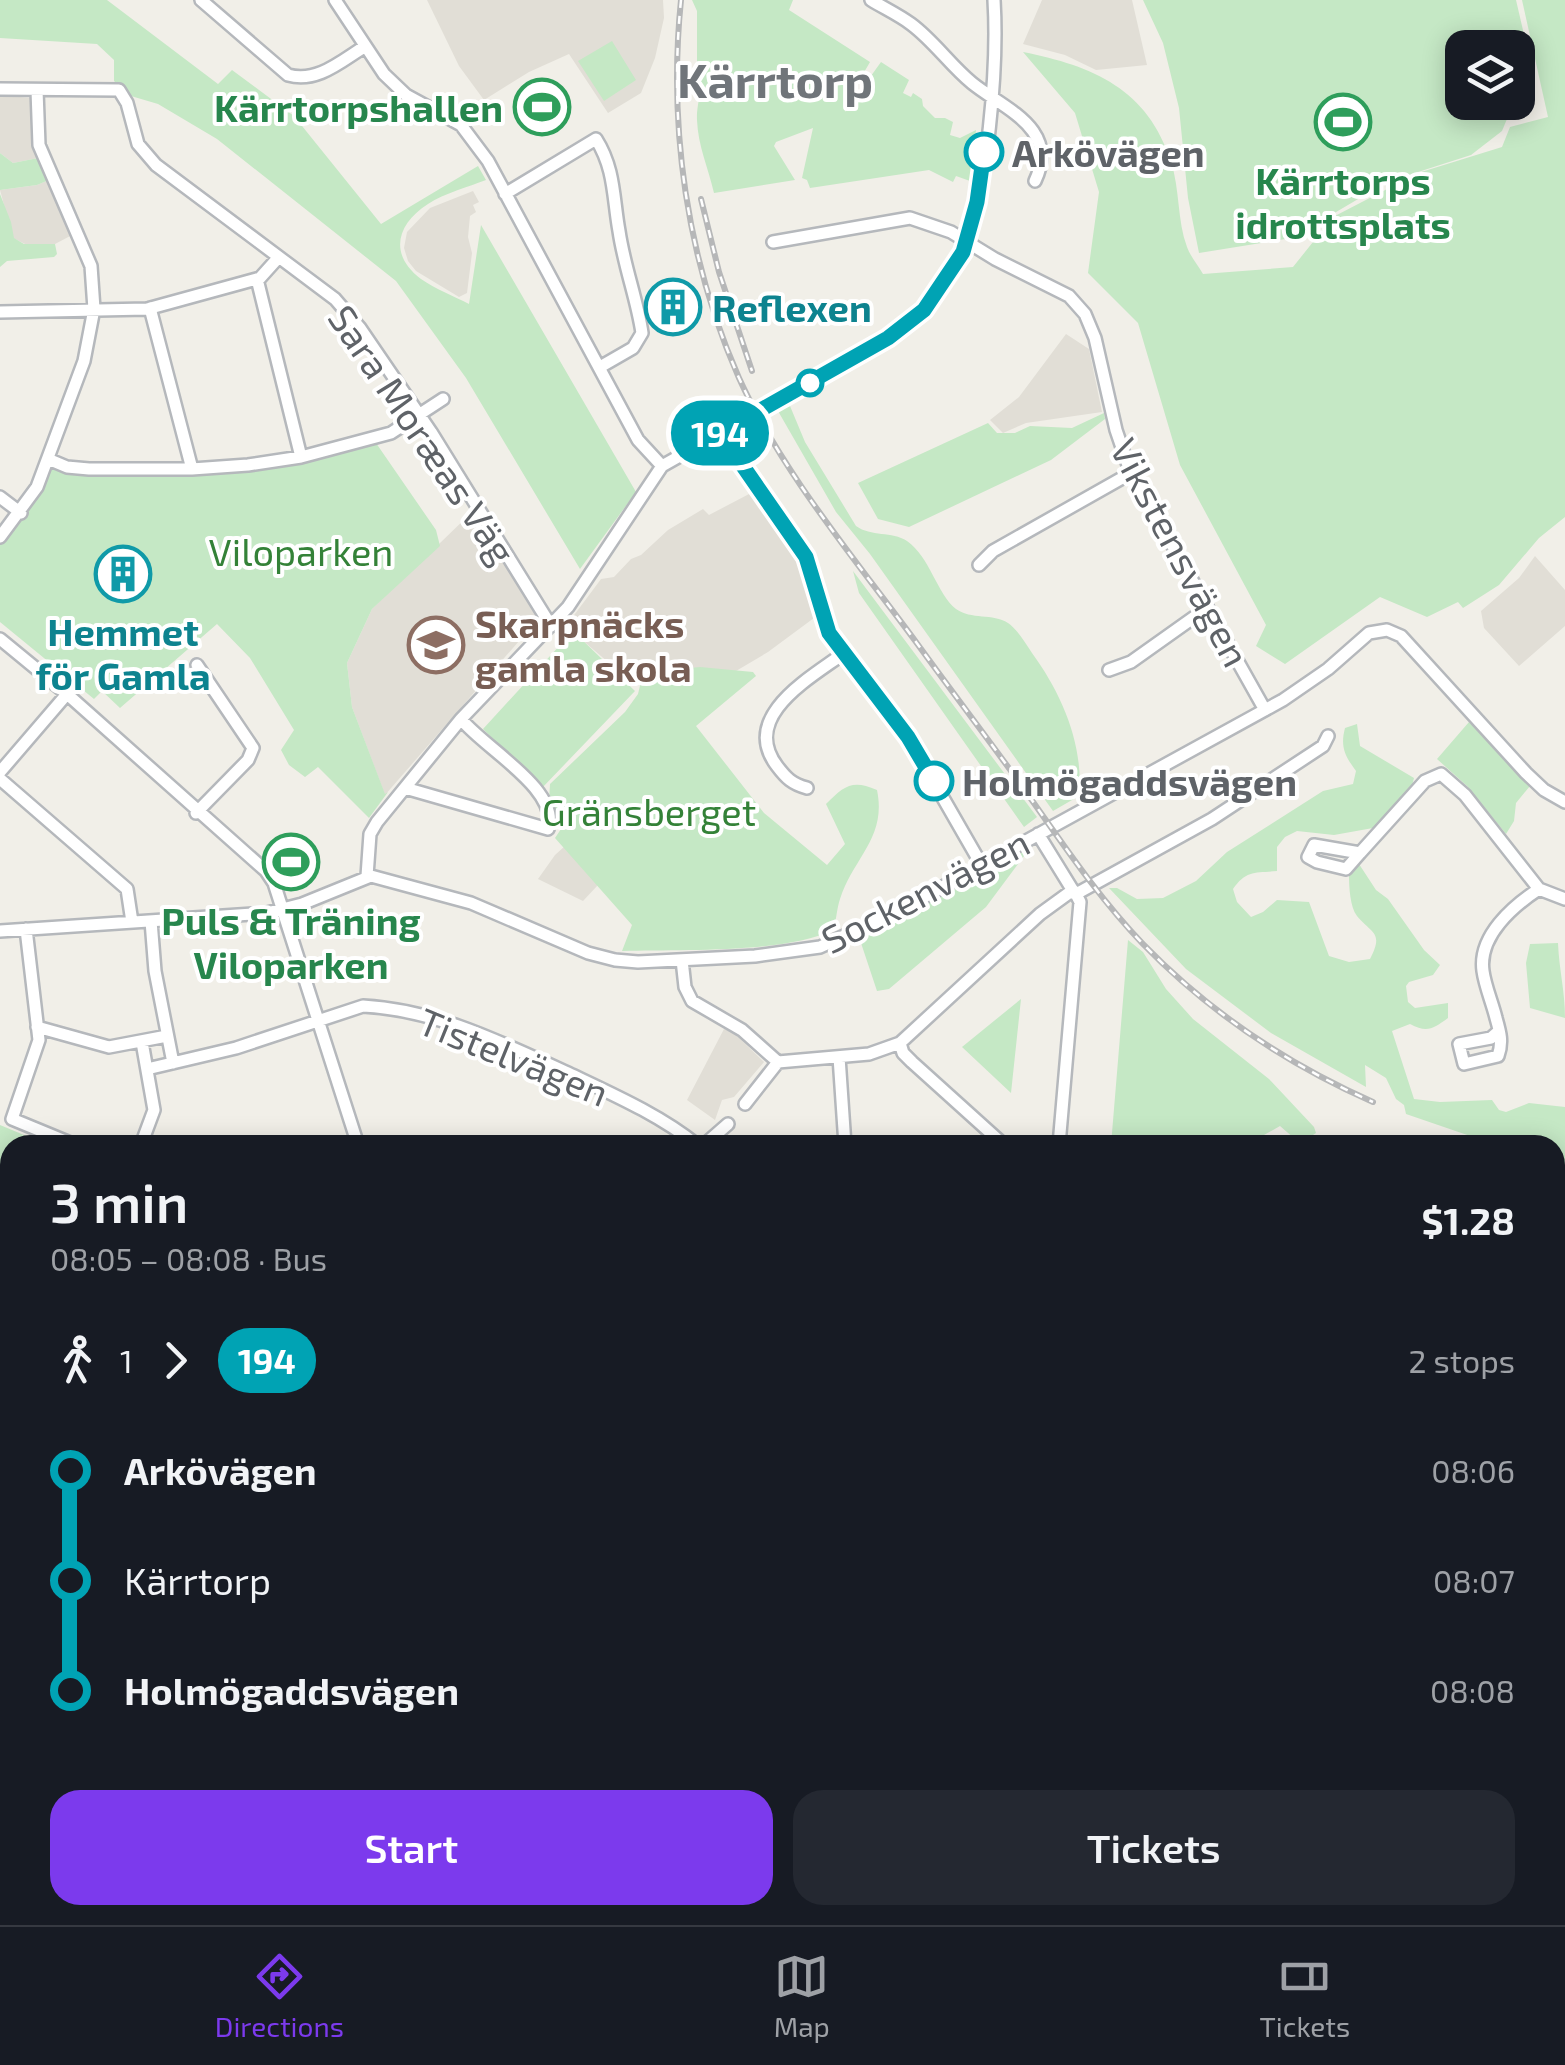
<!DOCTYPE html>
<html lang="en">
<head>
<meta charset="utf-8">
<style>
  :root { --surface:#171b24; --page:#242831; --text:#f1f3f6; --muted:#9ea1a6; --line:#363941; --accent:#7c3aed }
  body { margin:0; font-family:"Exo 2",sans-serif; background:var(--page); color:var(--text); height:100vh; display:flex; flex-direction:column; font-size:38px; white-space:nowrap }
  * { box-sizing:border-box; margin:0 }
  p { font-size:32px; color:var(--muted) }
  .icon { flex:none; width:55px; height:55px; fill:none; stroke:currentColor; stroke-width:2; stroke-linecap:round; stroke-linejoin:round }
  .map { position:relative; flex:1; overflow:hidden }
  .side { position:absolute; left:0px; top:1135px; width:1565px; height:790px; display:flex; flex-direction:column; background:var(--surface); border-radius:30px 30px 0 0; box-shadow:0 5px 25px #0003 }
  .side>* { flex:none }
  .badge { padding:0 20px; border-radius:32px; font-size:35px; line-height:65px }
  .fabs { position:absolute; left:1445px; top:30px; display:grid; gap:20px }
  .fabs a { display:grid; place-items:center; width:90px; height:90px; border-radius:20px; background:var(--surface); box-shadow:0 5px 25px #0003; font-size:50px }
  .map>.badge { position:absolute; translate:-50% -50%; box-shadow:0 0 0 5px #fff }
  .legs { display:flex; align-items:center; gap:15px; height:110px; padding:0 50px; font-size:32px }
  .legs p { margin-inline-start:auto }
  .summary { display:flex; align-items:center; justify-content:space-between; height:170px; padding:0 50px }
  h1 { font-size:55px; font-weight:600; line-height:75px }
  .action { display:flex; gap:20px; margin-top:auto; padding:20px 50px }
  .action a { flex:1; height:115px; border-radius:30px; background:var(--accent); color:#fff; font-size:40px; font-weight:600; line-height:115px; text-align:center }
  .action a+a { background:var(--page); color:var(--text) }
  ul { padding:0 50px; list-style:none }
  li { display:flex; align-items:center; gap:35px; height:110px; font-size:38px }
  li i { display:grid; place-items:center; width:15px; height:100%; margin:0 12px; background:currentColor }
  li i::after { content:''; width:25px; height:25px; margin:-12px; border:8px solid; border-radius:50%; background:var(--surface) }
  li p { margin-inline-start:auto }
  li:first-child i { background:linear-gradient(#0000 50%,currentColor 0) }
  li:last-child i { background:linear-gradient(currentColor 50%,#0000 0) }
  .tab-bar { display:flex; justify-content:space-around; align-items:center; height:140px; border-top:2px solid var(--line); background:var(--surface); font-size:28px; color:var(--muted) }
  .tab-bar a { display:grid; justify-items:center; gap:5px }
  .tab-bar .selected { color:var(--accent) }
  .map>svg:first-child { display:block }
</style>
</head>
<body>
<div class="map">
<svg width="1565" height="1925" viewBox="0 0 1565 1925">
  <rect width="100%" height="100%" fill="#f1efe8"/>
  <path fill="#e1ded6" d="M427 0H663L664 18 655 58 641 93 608 113 569 54 529 72 484 100 459 66Z
    M1042 0H1132L1147 65 1096 70 1065 55 1023 44Z
    M0 95 30 98 38 158 13 163 0 153Z
    M49 180 74 234 55 244H25L13 238 0 190 37 185Z
    M473 191 479 202 473 205 476 212 470 216 468 237 472 253 467 293 459 297 416 271 408 261 404 248 407 232 430 208Z
    M1066 334 1089 349 1102 412 1026 423 1003 433 990 420 1019 397Z
    M751 493 800 565 818 615 768 652 736 671 609 663 566 626 601 579 614 577 631 559 641 555 668 530 703 509 709 515Z
    M473 511 539 618 385 795 352 707 347 663 372 609Z
    M1535 556 1565 590V626L1519 666 1484 628 1481 611 1519 578Z
    M565 846 598 885 583 901 538 879 555 855Z
    M724 1029 734 1033 764 1062 734 1097 722 1100 715 1120 687 1100Z"/>
  <path fill="#c5e8c5" d="M0 0H107L218 84 232 70 294 116 381 224 478 166 486 180C468 187 445 193 428 204 397 224 388 254 421 279 435 289 454 296 469 304L481 225 636 492 580 569 466 378 396 281 217 139 158 104 131 96 114 81V60L97 44 0 38Z
    M692 0H793L789 10 870 62 847 102 845 112 881 62 909 80 903 93 911 97 913 93 922 99 923 106 935 118H945L953 122 950 135 960 138 976 130 970 181 956 176 953 182 929 170 810 188 807 180 802 178 813 128 776 142 774 146 795 180 714 193C708 167 698 146 697 120 696 103 705 85 697 71V11Z
    M1143 0H1516L1528 52 1518 55V48H1462V102L1506 103 1509 114 1502 131 1471 155 1387 182 1292 238 1199 253 1188 198 1179 108 1163 43Z
    M1522 0H1565V517L1539 538 1499 585 1463 608 1458 602 1427 617 1380 597 1285 664 1256 646 1266 625 1180 465 1138 323 1088 273 1099 192 1075 113 1023 52C1093 66 1148 89 1171 162 1180 189 1177 220 1187 247 1190 256 1198 265 1203 274L1293 267 1333 217 1418 173 1502 147 1510 127 1548 117Z
    M612 41 636 80 604 101 578 61Z
    M0 153 13 163 38 158 49 180 37 185 0 190Z
    M0 194 11 222 14 238 24 244H55L57 254 54 257 7 261 0 267Z
    M790 406 805 442 856 526C871 537 892 531 907 541 930 557 937 594 956 609 971 620 993 613 1008 623 1018 630 1025 643 1032 653 1062 694 1084 745 1079 796L1053 811 870 554 836 512 778 411Z
    M1104 413 1105 419 1051 460 909 527 878 519 858 483 988 423 997 433H1015L1030 426 1072 428Z
    M376 443 436 530 440 546 372 609 347 663 352 707 385 794 388 792 369 818 318 767 305 777 289 765 281 750 294 730 250 658 217 624 120 708 102 691 94 699 0 622V543L32 503 51 467 69 473 95 475 192 472 310 459Z
    M853 571 1037 817 1024 827 859 593Z
    M573 631 635 691 542 788 483 729Z
    M700 667 753 672 756 676 696 726 764 813 827 865 845 844 826 804C844 786 852 779 877 790 887 838 853 858 840 899 837 908 836 920 834 930 782 954 681 949 622 951L632 925 555 838 561 829 549 801 550 784 625 712 638 694 643 673Z
    M1469 722 1530 786 1516 803 1514 821 1506 834 1467 786 1437 759Z
    M1357 724 1360 746 1414 778 1412 786 1373 828 1334 835 1297 831 1285 837 1277 847V871C1255 873 1246 870 1233 889L1237 902 1251 917 1263 912 1277 900 1309 902 1329 956 1349 962 1370 959C1384 932 1372 934 1357 916 1350 907 1349 887 1349 874L1359 864 1376 890 1388 899 1424 950 1440 965 1433 975 1409 982 1406 986 1408 1002 1415 1008 1448 1003V1018C1433 1029 1427 1033 1410 1024L1392 1031 1414 1099 1440 1102 1492 1100 1499 1110 1506 1112 1529 1103 1565 1107V1179L1555 1171V1145H1484L1476 1138 1406 1114 1404 1105 1396 1099 1386 1078 1365 1065 1366 1087 1271 1033 1186 969 1109 888H1117L1137 899 1163 898 1196 881 1227 852 1323 791 1353 784 1356 771C1345 756 1340 747 1345 728Z
    M1030 848 986 907 889 989 877 991 860 940Z
    M1128 940 1143 952 1166 989 1193 1019 1269 1079 1314 1127 1316 1133 1310 1137 1295 1139 1280 1126 1264 1135 1259 1145H1111Z
    M1558 943C1559 969 1565 991 1565 1018L1530 1008 1526 963 1530 944Z
    M1021 999 1011 1093 962 1047Z
    M0 1125 48 1145H10V1915H317L319 1925H0Z
    M985 1915H1447L1453 1925H985Z"/>
  <g fill="none" stroke-linecap="round" stroke-linejoin="round">
    <g stroke="#b5b8bc" stroke-width="16">
      <path id="minor" d="M201 0 288 75C317 83 340 62 364 47
        M335 0 384 74 406 95 461 125 488 161 638 440 662 466
        M871 0C884 8 899 15 911 24 934 41 950 65 972 83 1004 109 1060 128 1035 181
        M0 89 119 90 127 103 138 144 156 165 335 299 360 328 431 432 551 626
        M505 194 596 139C615 169 613 198 619 231 624 266 637 299 642 333L633 348 600 367
        M773 242 910 218 951 232 995 259 1069 296 1085 314 1095 338 1116 430 1129 468 1265 710
        M257 279 301 457
        M150 308 192 469
        M0 312 147 309 260 278 278 258
        M719 433 806 557 829 633 908 737 981 864
        M48 459 67 467 89 469H192L248 465 301 457 391 433 443 399
        M0 497 21 513
        M0 537 37 487 84 361 94 309 91 266 39 145 37 90
        M979 565 993 551 1131 473
        M0 639 67 694 266 871 274 883 358 1145
        M1109 670 1131 662 1207 608
        M0 772 67 694
        M0 779 127 889 132 922
        M405 788 548 829C561 790 484 748 461 719
        M807 788C792 784 786 778 777 766 739 716 812 677 844 653
        M196 813 248 760 253 748 197 665
        M1038 834 1075 894
        M1360 853 1346 869 1317 862 1308 857 1314 845 1360 853 1425 781 1441 774 1465 795 1539 889 1565 899
        M367 876 370 834 377 822 461 719 568 607 662 466 888 338C919 315 947 289 963 252 988 190 998 66 994 0
        M151 921 155 971 173 1063
        M26 929 39 1040 12 1119 75 1145
        M0 931 267 913 302 904 371 876 471 903 588 953 615 960 638 962 755 956 820 947 897 912 1283 700 1328 669 1369 633 1387 630 1401 636 1526 773 1544 790 1565 802
        M682 960 685 987 692 1001 742 1030 778 1062 869 1054 900 1043 1040 914 1073 890
        M37 1027 109 1047 167 1036
        M1499 1031 1491 1038 1459 1044 1464 1064 1498 1056C1503 1042 1500 1032 1496 1018 1492 1002 1485 986 1483 971 1478 936 1513 906 1539 889
        M900 1043 903 1053 912 1062 1004 1145
        M839 1057 845 1145
        M147 1069 236 1048 363 1006C437 1010 502 1043 568 1073 612 1094 660 1115 697 1145
        M745 1104 778 1062
        M141 1145 154 1110 142 1042
        M405 1145H424
        M704 1145 728 1124
        M1059 1145 1080 902 1076 894 1212 819 1323 746 1328 736
        M1323 1145H1338
        M1555 1257 1565 1278
        M0 1281 10 1287
        M1555 1292 1565 1287
        M1555 1364 1565 1359
        M1562 1563 1565 1540
        M0 1588 10 1589
        M1555 1640 1565 1645
        M0 1727 10 1753
        M1555 1885 1565 1886
        M276 1915 360 1922
        M404 1915 432 1925
        M652 1915V1925
        M1474 1915 1475 1925
        M368 1922 391 1925
        M25 1925 84 1915
        M880 1925 897 1915"/>
    </g>
    <use href="#minor" stroke="#fff" stroke-width="11"/>
    <g stroke="#b6b7b8" stroke-width="6">
      <path id="rail" d="M681 0C668 128 687 260 739 378 781 471 855 559 916 642 950 689 985 735 1019 782 1059 838 1096 895 1143 944 1209 1012 1287 1064 1373 1102
        M701 199 719 272 752 371"/>
    </g>
    <use href="#rail" stroke="#fff" stroke-width="2.5" stroke-dasharray="8" stroke-linecap="butt"/>
  </g>
  <g fill="none" stroke-linecap="round" stroke-linejoin="round">
    <g stroke="#fff" stroke-width="22">
      <path id="line-1" d="M934 781 908 737 829 633 806 557 720 433 888 338 924 310 963 252 977 202 984 152"/>
    </g>
    <use href="#line-1" stroke="#00a3b4" stroke-width="15"/>
  </g>
  <defs>
    <g id="stadium-ring" transform="scale(2.875)"><circle r="9.5" fill="#fff" stroke="#2e9e5b" stroke-width="1.5"/><path d="M0-5a6.5 5 0 1 0 0 10a6.5 5 0 1 0 0-10ZM-3.5-1.8h7v3.6h-7Z" fill="#2e9e5b"/></g>
    <g id="building-ring" transform="scale(2.875)"><circle r="9.5" fill="#fff" stroke="#0f9aa8" stroke-width="1.5"/><path d="M-4-6H4V6H1V3H-1V6H-4ZM-2.5-4.3h1.7v1.8h-1.7ZM.8-4.3h1.7v1.8H.8ZM-2.5-1h1.7V.8h-1.7ZM.8-1h1.7V.8H.8Z" fill="#0f9aa8"/></g>
    <g id="school-ring" transform="scale(2.875)"><circle r="9.5" fill="#fff" stroke="#8d6e63" stroke-width="1.5"/><path d="M0-5L7-2L0 1L-7-2ZM-4 1L0 2.5L4 1V4Q0 6-4 4Z" fill="#8d6e63"/></g>
  </defs>
  <g fill-rule="evenodd">
    <use href="#stadium-ring" x="542" y="107"/>
    <use href="#stadium-ring" x="1343" y="122"/>
    <use href="#building-ring" x="673" y="307"/>
    <use href="#building-ring" x="123" y="574"/>
    <use href="#school-ring" x="436" y="645"/>
    <use href="#stadium-ring" x="291" y="862"/>
  </g>
  <g fill="#fff" stroke="#00a3b4" stroke-width="5">
    <circle cx="984" cy="152" r="18"/>
    <circle cx="810" cy="383" r="12"/>
    <circle cx="934" cy="781" r="18"/>
  </g>
  <g text-anchor="middle" dominant-baseline="central" stroke-width="8" stroke-linejoin="round" paint-order="stroke">
    <g font-size="38" font-weight="bold" fill="#27864d" stroke="#fff">
      <text x="503" y="107" text-anchor="end">Kärrtorpshallen</text>
      <text x="1343" y="180">Kärrtorps<tspan x="1343" dy="44">idrottsplats</tspan></text>
      <text x="291" y="920">Puls &amp; Träning<tspan x="291" dy="44">Viloparken</tspan></text>
    </g>
    <g font-size="38" font-weight="bold" fill="#5f6368" stroke="#fff" text-anchor="start">
      <text x="1012" y="152">Arkövägen</text>
      <text x="962" y="781">Holmögaddsvägen</text>
    </g>
    <g font-size="38" font-weight="bold" fill="#0d838f" stroke="#fff" text-anchor="start">
      <text x="712" y="307">Reflexen</text>
      <text x="123" y="631" text-anchor="middle">Hemmet<tspan x="123" dy="44">för Gamla</tspan></text>
    </g>
    <g font-size="38" fill="#5f6368" stroke="#fff">
      <text transform="translate(423 434) rotate(56)">Sara Moræas Väg</text>
      <text transform="translate(1181 552) rotate(62)">Vikstensvägen</text>
      <text transform="translate(925 890) rotate(-27)">Sockenvägen</text>
      <text transform="translate(514 1056) rotate(22)">Tistelvägen</text>
    </g>
    <g font-size="38" fill="#348238" stroke="#fff">
      <text x="301" y="551">Viloparken</text>
      <text x="649" y="811">Gränsberget</text>
    </g>
    <g font-size="38" font-weight="bold" fill="#785e54" stroke="#fff" text-anchor="start">
      <text x="475" y="623">Skarpnäcks<tspan x="475" dy="44">gamla skola</tspan></text>
    </g>
    <g font-size="48" font-weight="bold" fill="#70757a" stroke="#fff">
      <text x="775" y="79">Kärrtorp</text>
    </g>
  </g>
</svg>
<div class="fabs">
<a><svg class="icon" aria-label="layers" viewBox="0 0 24 24"><path d="M12 4l9 5-9 5-9-5zM3 14l9 5 9-5"/></svg></a>
</div>
<b class="badge" style="left:720px;top:433px;background:#00a3b4;color:#fff">194</b>
<section class="side">
<div class="summary"><div><h1>3 min</h1><p>08:05 – 08:08 · Bus</p></div><b>$1.28</b></div>
<div class="legs"><svg class="icon" aria-label="walk" viewBox="0 0 24 24"><circle cx="13" cy="4" r="2"/><path d="M13 8l-2 6 4 7M11 14l-3 7M7 12l3-4h3l4 4"/></svg>1<svg class="icon" aria-label="forward" viewBox="0 0 24 24"><path d="M9 5l7 7-7 7"/></svg><b class="badge" style="background:#00a3b4;color:#fff">194</b><p>2 stops</p></div>
<ul>
<li><i style="color:#00a3b4"></i><b>Arkövägen</b><p>08:06</p></li>
<li><i style="color:#00a3b4"></i><span>Kärrtorp</span><p>08:07</p></li>
<li><i style="color:#00a3b4"></i><b>Holmögaddsvägen</b><p>08:08</p></li>
</ul>
<div class="action"><a>Start</a><a>Tickets</a></div>
</section>
</div>
<nav class="tab-bar">
<a class="selected"><svg class="icon" aria-label="directions" viewBox="0 0 24 24"><path d="M12 3l9 9-9 9-9-9zM9 14v-3h6M13 9l2 2-2 2"/></svg>Directions</a>
<a><svg class="icon" aria-label="map" viewBox="0 0 24 24"><path d="M3 6l6-2 6 2 6-2v14l-6 2-6-2-6 2zM9 4v14M15 6v14"/></svg>Map</a>
<a><svg class="icon" aria-label="tickets" viewBox="0 0 24 24"><path d="M3 7h18v10H3zM15 7v10"/></svg>Tickets</a>
</nav>
</body>
</html>
